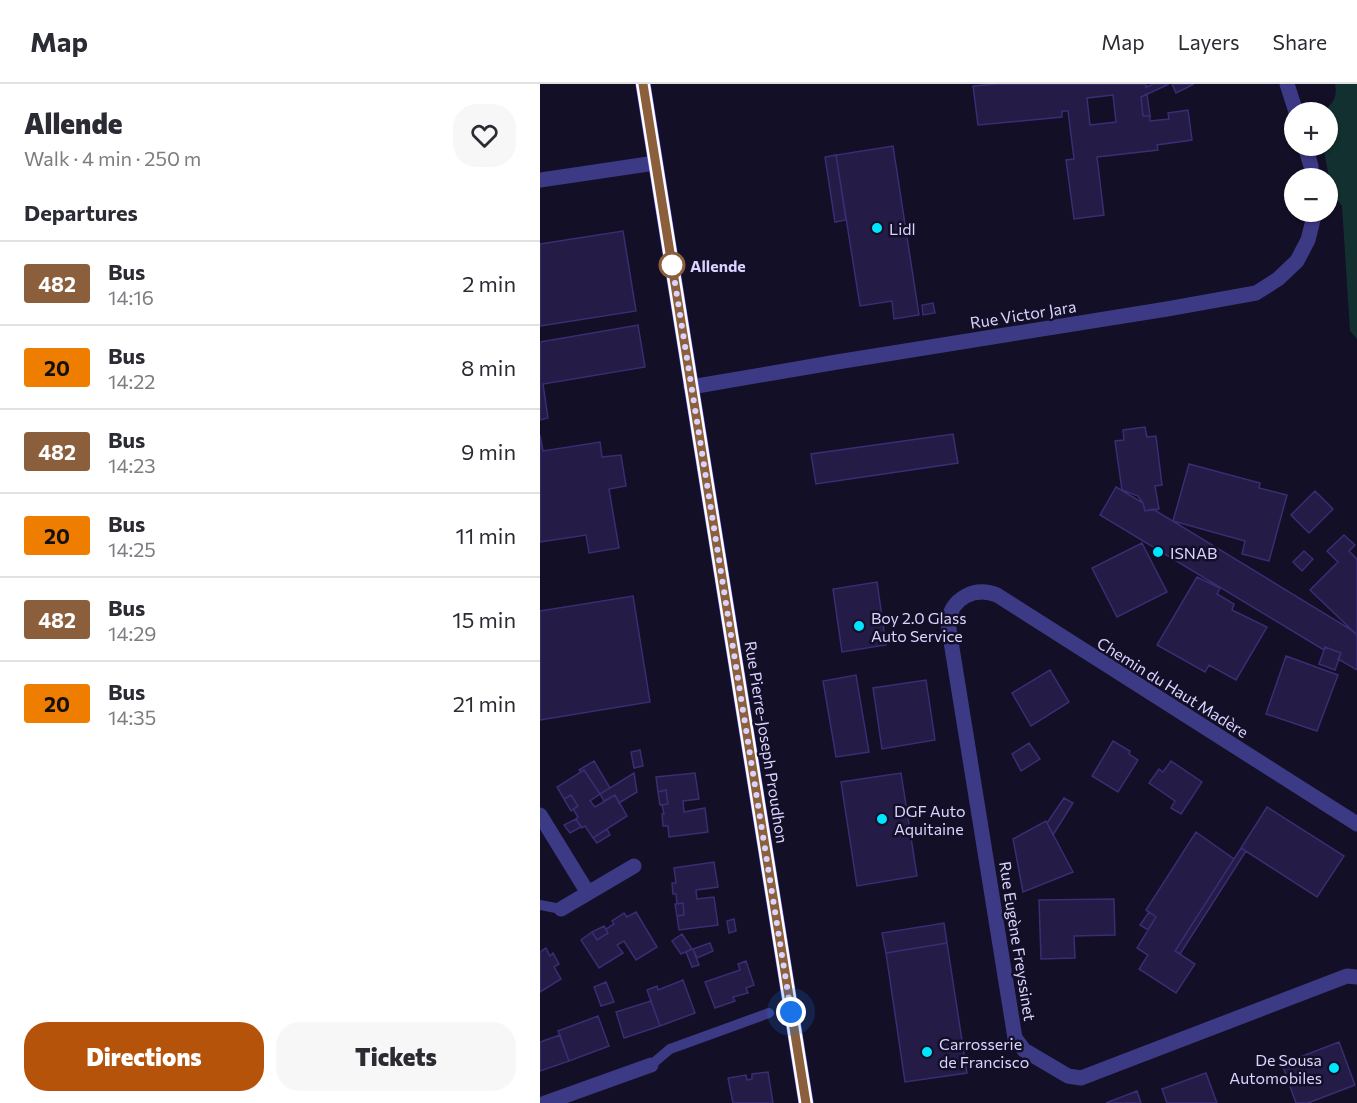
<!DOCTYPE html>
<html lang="en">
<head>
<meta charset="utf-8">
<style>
  :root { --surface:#fff; --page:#f7f7f7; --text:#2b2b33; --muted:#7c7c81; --line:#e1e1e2; --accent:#b45309 }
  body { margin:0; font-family:Commissioner,sans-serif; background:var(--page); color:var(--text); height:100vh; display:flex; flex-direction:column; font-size:22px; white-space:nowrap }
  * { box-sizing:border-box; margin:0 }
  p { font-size:20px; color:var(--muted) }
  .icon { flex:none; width:33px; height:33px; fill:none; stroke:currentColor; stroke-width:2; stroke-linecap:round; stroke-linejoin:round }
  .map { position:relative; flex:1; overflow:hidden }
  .sheet { display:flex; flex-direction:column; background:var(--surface); width:540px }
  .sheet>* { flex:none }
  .badge { padding:0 12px; border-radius:4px; font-size:21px; line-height:39px }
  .buttons { position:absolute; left:744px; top:18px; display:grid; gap:12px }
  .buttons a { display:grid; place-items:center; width:54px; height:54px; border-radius:50%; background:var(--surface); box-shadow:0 2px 4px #0004; font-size:30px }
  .you { position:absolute; width:30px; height:30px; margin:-15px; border:4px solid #fff; border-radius:50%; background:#1a73e8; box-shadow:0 0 0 9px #1a73e833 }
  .map>.badge { position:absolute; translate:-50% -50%; box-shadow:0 0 0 3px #fff }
  h2 { padding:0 24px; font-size:22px; line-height:54px }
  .round { display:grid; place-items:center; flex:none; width:63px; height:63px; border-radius:24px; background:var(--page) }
  .overview { display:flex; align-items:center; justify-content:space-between; height:102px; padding:0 24px }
  h1 { font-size:28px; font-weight:800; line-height:45px }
  .primary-button { display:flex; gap:12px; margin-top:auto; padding:12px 24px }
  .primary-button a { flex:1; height:69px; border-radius:24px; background:var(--accent); color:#fff; font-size:24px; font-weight:800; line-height:69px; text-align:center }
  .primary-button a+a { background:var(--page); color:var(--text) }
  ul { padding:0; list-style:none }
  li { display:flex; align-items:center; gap:18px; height:84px; padding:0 24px; border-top:2px solid var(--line) }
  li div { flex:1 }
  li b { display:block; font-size:22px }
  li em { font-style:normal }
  li .badge { min-width:66px; font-weight:700; text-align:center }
  header { display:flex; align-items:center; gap:36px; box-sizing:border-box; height:84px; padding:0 30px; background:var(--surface); border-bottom:2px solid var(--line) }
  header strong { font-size:28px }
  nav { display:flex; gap:33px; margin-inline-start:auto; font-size:21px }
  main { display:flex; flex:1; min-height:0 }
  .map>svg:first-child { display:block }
</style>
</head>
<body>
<header>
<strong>Map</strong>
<nav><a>Map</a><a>Layers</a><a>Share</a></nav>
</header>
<main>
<section class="sheet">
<div class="overview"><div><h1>Allende</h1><p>Walk · 4 min · 250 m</p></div><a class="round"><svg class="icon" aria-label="heart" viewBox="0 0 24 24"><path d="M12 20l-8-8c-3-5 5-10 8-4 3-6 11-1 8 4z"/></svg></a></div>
<h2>Departures</h2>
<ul>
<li><span class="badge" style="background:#8b5e3c;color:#fff">482</span><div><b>Bus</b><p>14:16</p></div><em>2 min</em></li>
<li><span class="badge" style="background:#ee7d00;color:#111">20</span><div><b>Bus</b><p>14:22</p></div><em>8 min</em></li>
<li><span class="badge" style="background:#8b5e3c;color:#fff">482</span><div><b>Bus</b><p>14:23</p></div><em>9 min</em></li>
<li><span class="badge" style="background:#ee7d00;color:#111">20</span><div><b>Bus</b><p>14:25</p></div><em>11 min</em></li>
<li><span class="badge" style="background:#8b5e3c;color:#fff">482</span><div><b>Bus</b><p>14:29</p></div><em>15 min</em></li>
<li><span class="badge" style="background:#ee7d00;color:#111">20</span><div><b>Bus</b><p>14:35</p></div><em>21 min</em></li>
</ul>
<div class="primary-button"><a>Directions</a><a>Tickets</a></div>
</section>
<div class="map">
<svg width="817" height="1019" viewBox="0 0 817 1019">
  <rect width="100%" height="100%" fill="#130f26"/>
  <path fill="#12302f" d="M795 0H817V255L810 247 802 122 792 109 783 62H788V28H780C792 22 798 14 795 0Z"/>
  <path fill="#241b47" stroke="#3b2d73" stroke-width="1.5" fill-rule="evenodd" d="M456 0H606V3L613 0H629L601 13 603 32H610V37L629 35 628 29 648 26 652 56 617 61 618 66 557 73 564 131 534 135 526 76 534 75 528 27H522V33L438 41 433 2ZM573 11 576 38 550 41 547 14Z
    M632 0H654L636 9Z
    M607 10 610 32H603L601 13Z
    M353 62 379 231 354 235 352 217 320 222 296 71Z
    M296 71 306 136 295 138 285 73Z
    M83 147 96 227 0 242V160Z
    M393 219 395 229 383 231 382 221Z
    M98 241 105 283 3 300 8 334 0 336V258Z
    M605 343 607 353 616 352 622 401 615 402 619 425 605 427 603 419 598 412 582 406 575 357 584 356 583 346Z
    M413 350 418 379 276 400 271 370Z
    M0 351 3 367 60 358 62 373 81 371 86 402 69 405 79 464 49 469 46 451 0 458Z
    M649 380 720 399 719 404 747 411 729 477 702 470 705 457 633 437Z
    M576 403 603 419 605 427 613 425 810 545 817 551V586L798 575 801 569 785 563 784 566 560 431Z
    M775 407 793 425 769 449 751 431Z
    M804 451 815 461 809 467 817 475V551L770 506 798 478 787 467Z
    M602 459 627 508 577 533 552 484Z
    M764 467 773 475 762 487 753 478Z
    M657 493 680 504 677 510 694 520 692 526 727 543 696 596 669 581 665 588 617 561Z
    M337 498 346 561 302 568 293 505Z
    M93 512 110 618 0 636V527Z
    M785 563 801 569 795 586 779 580Z
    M746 572 798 591 777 647 726 630Z
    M510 586 529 618 491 642 472 609Z
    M316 591 329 668 296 673 283 597Z
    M386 596 395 656 342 665 333 604Z
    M573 657 590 667 589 670 598 676 578 708 552 692Z
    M489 659 500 675 481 687 472 670Z
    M100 666 103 682 94 684 91 668Z
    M54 677 70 704 60 710 44 686 41 688 39 686Z
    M631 677 662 698 641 730 631 724 635 717 609 699 619 685 623 688Z
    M44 686 60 710 50 717 55 723 75 711 87 732 53 754 45 742 42 744 36 735 38 733 33 725 38 722 31 711 24 715 17 703Z
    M94 689 97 708 79 719 75 711 64 717 60 710Z
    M155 689 159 715 143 717 144 728 165 724 168 748 129 753 128 742H123L122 730H124L122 721 128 720 126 706 118 708 116 693Z
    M361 689 377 792 317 802 301 698Z
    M126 706 128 720 120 721 118 708Z
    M31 711 38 722 31 727 24 715Z
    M524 714 533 719 513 751 507 739Z
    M727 723 804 772 777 813 701 764Z
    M36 735 41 743 30 749 24 741Z
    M506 737 533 788 483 808 473 755Z
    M67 745 70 751 57 759 53 754Z
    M656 748 694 775 635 867 655 880 636 909 599 885 608 871 597 864 616 833 606 826Z
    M701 764 706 767 640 870 635 867Z
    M174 778 178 803 156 806 157 815 174 813 178 841 139 846 137 832 144 831 143 819 137 820 136 810H133L132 799H136L134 784Z
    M574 815 575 851 534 852 535 874 501 875 499 816Z
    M143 819 144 831 137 832 135 820Z
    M96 828 117 863 96 876 84 857 77 861 83 869 59 884 41 856 52 848 57 856 68 849 66 845 74 840 72 837 84 829 87 833Z
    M609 828 616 833 608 846 600 841Z
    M194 835 196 847 189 849 187 837Z
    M404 839 407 859 346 869 342 849Z
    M64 842 68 849 57 856 52 848Z
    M142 850 152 865 141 870 132 857Z
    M170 859 173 867 157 874 153 865Z
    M407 859 427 989 365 998 346 869Z
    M6 864 10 872 13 869 19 880 14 883 21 895 0 908V868Z
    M152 865H153L159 881 152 883 146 868Z
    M206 877 214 901 206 904 208 909 193 913 195 917 175 924 165 898 200 886 198 880Z
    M143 896 155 929 120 942 107 906 117 902 118 906Z
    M66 898 74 918 61 922 54 903Z
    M111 917 120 942 84 954 76 928Z
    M58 932 69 962 29 977 18 947Z
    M20 951 29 977 0 987V958Z
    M799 958 815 1001 768 1019H756L742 980Z
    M228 988 233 1019H193L188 994 206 991 207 996 212 995V990Z
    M666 989 677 1019H627L622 1005Z
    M597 1007 601 1019H566Z"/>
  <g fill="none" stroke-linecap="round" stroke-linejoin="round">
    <path stroke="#3d3a85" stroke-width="10" d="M0 821 21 825
      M111 981 130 965 229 929"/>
    <path stroke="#3d3a85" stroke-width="15" d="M747 0 756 28
      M765 62 771 82 772 94
      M0 96 115 79
      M151 303 297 278 627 225 716 209 738 195 757 177 768 156 774 132V128
      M0 731 48 809
      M817 740 457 511C435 502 411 514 408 539L475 954 484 966 528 992 541 994 807 892 817 893
      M21 825 94 782
      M5 1019 111 981"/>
    <path stroke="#6f6bff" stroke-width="15" d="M103 0 266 1019"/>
  </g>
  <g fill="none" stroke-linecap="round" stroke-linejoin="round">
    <g stroke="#fff" stroke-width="14">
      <path id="line" d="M103 0 266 1019"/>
    </g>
    <use href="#line" stroke="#8b5e3c" stroke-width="9"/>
    <path stroke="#d9d4ff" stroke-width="6" stroke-dasharray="0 10.8" d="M132 181 131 174 251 928"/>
  </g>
  <g fill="#00e5ff" stroke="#130f26" stroke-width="2">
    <circle cx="337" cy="144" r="6"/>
    <circle cx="618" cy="468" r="6"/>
    <circle cx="319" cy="542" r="6"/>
    <circle cx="342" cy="735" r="6"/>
    <circle cx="387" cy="968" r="6"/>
    <circle cx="794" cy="984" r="6"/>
  </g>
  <circle fill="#fff" stroke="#8b5e3c" stroke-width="3" cx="132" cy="181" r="12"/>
  <g text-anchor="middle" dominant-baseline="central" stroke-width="5" stroke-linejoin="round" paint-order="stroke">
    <g font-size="16" fill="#d9d4ff" stroke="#130f26" text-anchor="start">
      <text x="349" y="144">Lidl</text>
      <text x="630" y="468">ISNAB</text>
      <text x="331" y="533">Boy 2.0 Glass<tspan x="331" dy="18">Auto Service</tspan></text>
      <text x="354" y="726">DGF Auto<tspan x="354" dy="18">Aquitaine</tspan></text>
      <text x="399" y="959">Carrosserie<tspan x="399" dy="18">de Francisco</tspan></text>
      <text x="782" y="975" text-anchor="end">De Sousa<tspan x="782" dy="18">Automobiles</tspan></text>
    </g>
    <g font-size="16" font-weight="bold" fill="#d9d4ff" stroke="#130f26" text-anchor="start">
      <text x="150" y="181">Allende</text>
    </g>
    <g font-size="16" fill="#d9d4ff" stroke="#130f26">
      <text transform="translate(483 230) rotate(-9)">Rue Victor Jara</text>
      <text transform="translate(633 603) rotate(32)">Chemin du Haut Madère</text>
      <text transform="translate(227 658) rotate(81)">Rue Pierre-Joseph Proudhon</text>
      <text transform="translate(478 857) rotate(81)">Rue Eugène Freyssinet</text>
    </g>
  </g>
</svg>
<div class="buttons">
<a>+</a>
<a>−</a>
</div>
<div class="you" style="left:251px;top:928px"></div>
</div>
</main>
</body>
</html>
